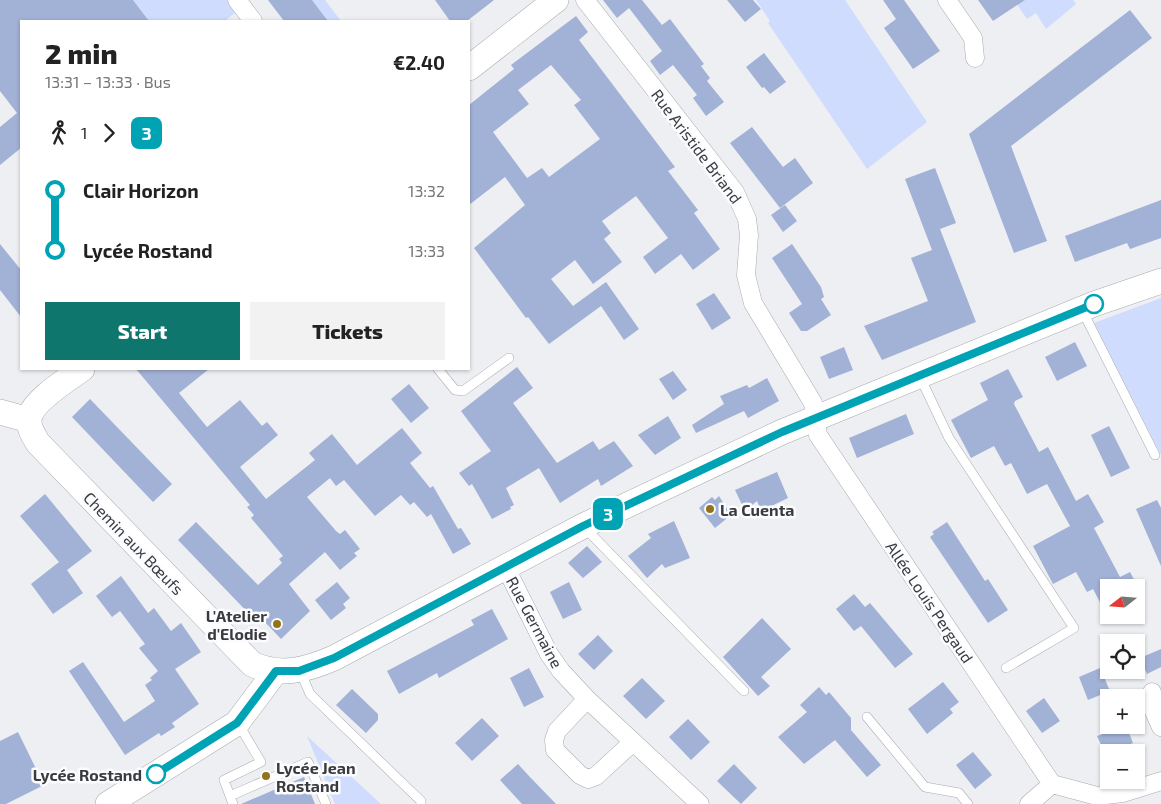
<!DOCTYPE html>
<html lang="en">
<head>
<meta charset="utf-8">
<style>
  :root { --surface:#fff; --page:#f2f2f2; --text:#222; --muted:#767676; --accent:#0f766e }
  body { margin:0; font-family:"Exo 2",sans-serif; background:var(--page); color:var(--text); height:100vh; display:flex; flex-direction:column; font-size:19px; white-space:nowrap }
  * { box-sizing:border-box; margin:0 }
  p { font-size:16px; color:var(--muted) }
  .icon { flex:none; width:28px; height:28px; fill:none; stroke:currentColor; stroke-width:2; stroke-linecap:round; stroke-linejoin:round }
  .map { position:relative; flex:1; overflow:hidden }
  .side { position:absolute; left:20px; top:20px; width:450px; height:350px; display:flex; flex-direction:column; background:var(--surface); border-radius:0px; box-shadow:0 1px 4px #0004 }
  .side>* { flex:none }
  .badge { padding:0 10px; border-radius:8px; font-size:18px; line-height:32px }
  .needle { width:32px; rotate:253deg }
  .controls { position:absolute; left:1100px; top:579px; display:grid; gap:10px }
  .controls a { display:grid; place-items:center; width:45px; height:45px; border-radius:0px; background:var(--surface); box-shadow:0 1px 4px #0004; font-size:25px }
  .map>.badge { position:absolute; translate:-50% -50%; box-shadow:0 0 0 2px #fff }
  .legs { display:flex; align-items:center; gap:8px; height:55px; padding:0 25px; font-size:16px }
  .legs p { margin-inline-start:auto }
  .summary { display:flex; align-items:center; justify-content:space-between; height:85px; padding:0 25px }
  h1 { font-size:28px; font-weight:800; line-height:38px }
  .cta { display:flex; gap:10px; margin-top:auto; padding:10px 25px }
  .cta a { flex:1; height:58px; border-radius:0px; background:var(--accent); color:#fff; font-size:20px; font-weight:800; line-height:58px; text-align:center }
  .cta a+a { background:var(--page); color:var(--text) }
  ul { padding:0 25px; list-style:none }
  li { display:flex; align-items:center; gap:18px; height:60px; font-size:19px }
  li i { display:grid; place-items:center; width:8px; height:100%; margin:0 6px; background:currentColor }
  li i::after { content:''; width:12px; height:12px; margin:-6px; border:4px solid; border-radius:50%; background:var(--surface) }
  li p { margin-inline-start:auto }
  li:first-child i { background:linear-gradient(#0000 50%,currentColor 0) }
  li:last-child i { background:linear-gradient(currentColor 50%,#0000 0) }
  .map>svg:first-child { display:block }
</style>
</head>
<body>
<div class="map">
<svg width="1161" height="804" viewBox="0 0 1161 804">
  <rect width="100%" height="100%" fill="#edeff2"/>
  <path fill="#cfdcfe" d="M133 0H228L236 12 225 21H149Z
    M312 0H325L341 21H328Z
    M756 0H845L927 122 867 169 768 23 770 21Z
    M1014 0H1073L1076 4 1046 29 1036 13 1027 19Z
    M1161 298V455L1094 323Z
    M307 736 381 804H335Z"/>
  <path fill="#a2b1d6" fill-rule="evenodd" d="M0 0H133L149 21H21V148L0 165V127L17 113 0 91Z
    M268 0H312L328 21H284Z
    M435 0H494L467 21H450Z
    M603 0H642L662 25 670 19 704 64 701 66 710 78 707 81 724 102 706 116 693 98 697 95 673 65 660 75 650 61 662 51 629 8 617 18Z
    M727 0H753L761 9 745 22Z
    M883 0H904L940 51 913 69 884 28 896 19Z
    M978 0H1025L993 21Z
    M1130 10 1152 38 1011 146 1047 241 1014 253 969 134Z
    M576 16 588 32 579 40 675 167 668 171 698 210 694 213 720 249 693 270 681 254 655 274 643 257 668 238 636 196 602 221 611 233 604 239 622 262 593 284 575 260 551 279 573 306 606 282 639 329 624 340 601 306 549 344 528 317 526 318 474 248 525 205 505 177 469 205V105L514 69 511 65ZM551 65 581 100 574 105 600 139 549 177 542 168 527 178 493 132 529 104 518 90Z
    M764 53 786 82 770 94 764 87 762 88 746 67Z
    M752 127 783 167 795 158 813 183 780 208 730 143Z
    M935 168 956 223 940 229 976 322 882 360 864 326 928 301 911 258 932 250 905 179Z
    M1161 200V238L1130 249 1127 243 1075 262 1065 236Z
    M785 205 797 221 783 232 771 215Z
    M0 244 21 270V317L0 290Z
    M792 244 821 287 824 297 821 299 831 315 807 331H801L789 313 802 304 772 258Z
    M714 293 731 318 712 330 696 304Z
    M1075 342 1087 366 1057 381 1045 357Z
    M844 347 853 370 829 379 820 357Z
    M517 367 533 388 513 403 557 463 593 441 599 450 614 441 633 466 601 486 598 479 560 503 539 468 506 488 514 505 510 507 511 509 492 519 472 484 469 486 459 473 491 451 461 411Z
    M136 369H209L179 393 207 427 240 400 262 426 267 422 278 435 240 467 266 499 315 460 309 453 332 434 357 465 402 428 422 453 410 463 430 488 433 486 458 529 461 528 471 544 453 554 431 514 427 517 414 502 410 505 401 495 375 516 344 480 336 486 330 478 307 497 336 531 340 534 345 530 360 549 354 553 357 556 340 570 325 552 289 584 310 611 281 639 263 620 259 624 178 540 196 522 258 585 282 563 279 559 283 556 251 518 254 515 247 507 250 505Z
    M1008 369 1023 397 1015 401 1014 404 1039 452 1048 447 1076 501 1088 494 1104 522 1094 528 1120 577 1130 572 1145 600 1136 605V588H1109V615H1117L1109 619 1093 589 1087 592 1076 572 1053 584 1033 546 1070 526 1047 484 1027 494 1011 463 1005 466 994 446 971 458 951 420 988 400 980 383Z
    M673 371 687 390 673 400 659 379Z
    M767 378 779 401 748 418 744 411 696 433 692 425 724 404 720 396 747 385 749 388Z
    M409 384 429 408 411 423 391 399Z
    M90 399 172 484 153 502 72 417Z
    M906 414 914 434 857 458 849 438Z
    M668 416 681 438 655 455 638 435Z
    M1109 426 1130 468 1111 477 1091 435Z
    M777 472 788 498 761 511 757 501 745 511 735 490Z
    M45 494 92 551 67 570 83 593 53 614 31 584 59 562 20 516Z
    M719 496 731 515 715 528 699 508 712 497 715 500Z
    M1157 500 1161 508V566L1136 509Z
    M674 521 690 558 665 568 662 564 647 578 628 556 651 538 648 534Z
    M947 522 985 581 988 579 1008 610 988 623 930 537 934 534 932 532Z
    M587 546 602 562 583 578 568 563Z
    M121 576 148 613 154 608 171 631 181 623 201 652 175 669 199 704 172 723 175 727 161 736 159 733 125 755 69 671 83 662 124 722 155 701 145 685 152 680 150 678 158 671 139 648 145 644 120 611 112 617 96 596Z
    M337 582 350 598 343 604 346 608 331 620 315 600Z
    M569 582 582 610 563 619 550 592Z
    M854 594 865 607 870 603 913 654 895 668 861 626 854 631 836 609Z
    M492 609 508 639 439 678 437 673 399 694 387 671 474 625 471 620Z
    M762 618 791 649 761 677 770 686 758 696 723 657Z
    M598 635 613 651 594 670 578 654Z
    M1161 649V667L1147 674 1140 658Z
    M529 668 544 697 524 707 510 678Z
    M1100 668 1110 691 1088 700 1079 677Z
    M642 678 665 701 646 719 623 696Z
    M943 682 959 702 950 709 953 713 927 734 908 709Z
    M819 687 826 695 829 692 851 718V730L881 765 867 777 835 740 804 764 778 737 807 712 800 705Z
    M352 689 378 714V720L366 733 336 705Z
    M1044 698 1060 721 1042 733 1026 711Z
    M482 718 499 736 472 761 455 743Z
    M688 719 710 742 691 760 669 737Z
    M1126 725 1133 743 1105 754 1097 736Z
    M18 732 44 785 6 804H0V741Z
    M973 752 992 775 975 789 956 765Z
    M518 764 529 776 556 804H522L500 780Z
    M734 764 757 788 741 804 717 781Z
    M304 777 315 804H241Z"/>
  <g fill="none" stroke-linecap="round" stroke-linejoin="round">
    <g stroke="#a9aaad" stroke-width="10">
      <path id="lane" d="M1082 310 1155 455
        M438 369 455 390 463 391 509 358
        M920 377 949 438 1074 628 1006 668
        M585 528 744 691
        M300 671 310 694 421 801V804
        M867 717 925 787 959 793 968 804
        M230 796 224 780 261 762 239 725
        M233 804 230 796 308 762 326 804"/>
    </g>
    <g stroke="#a9aaad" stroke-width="19">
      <path id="street" d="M237 0 253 21
        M585 0 735 192 747 219 749 235 746 275 753 303 813 403 818 435 1052 784
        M947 0 973 38 975 58
        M505 566 549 654 561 671 587 699 700 804
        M1152 692V707L1161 727
        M587 699 557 731 554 740 555 750 580 775 588 779 596 776 633 742
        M1052 784 1097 796 1123 793 1161 781
        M1029 804 1052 784"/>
    </g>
    <g stroke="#a9aaad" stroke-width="26">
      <path id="secondary" d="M469 68 556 0
        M82 369C68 379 29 403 29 421 29 429 34 436 38 443L252 664C281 677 306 670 334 658L583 526 782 432 1094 304 1161 281
        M0 412 29 420
        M108 804 237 723 276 671"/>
    </g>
    <use href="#lane" stroke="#fff" stroke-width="9"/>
    <use href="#street" stroke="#fff" stroke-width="18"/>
    <use href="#secondary" stroke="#fff" stroke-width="25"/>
  </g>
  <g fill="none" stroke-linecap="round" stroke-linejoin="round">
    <g stroke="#fff" stroke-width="11">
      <path id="line-1" d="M156 774 237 723 276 671H299L334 658 583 526 782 432 1094 304"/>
    </g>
    <use href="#line-1" stroke="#00a3b4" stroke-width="8"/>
  </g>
  <g fill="#fff" stroke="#00a3b4" stroke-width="2.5">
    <circle cx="1094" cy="304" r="9"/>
    <circle cx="156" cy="774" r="9"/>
  </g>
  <g fill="#917319" stroke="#fbfcff" stroke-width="2">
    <circle cx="710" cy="509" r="5"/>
    <circle cx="277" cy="624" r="5"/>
    <circle cx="266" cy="776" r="5"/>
  </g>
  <g text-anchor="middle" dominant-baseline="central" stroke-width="5" stroke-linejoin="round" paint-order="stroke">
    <g font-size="16" fill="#3b3b3d" stroke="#fbfcff">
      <text transform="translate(697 146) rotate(53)">Rue Aristide Briand</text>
      <text transform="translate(134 543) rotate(46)">Chemin aux Bœufs</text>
      <text transform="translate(930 602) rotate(56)">Allée Louis Pergaud</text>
      <text transform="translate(535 622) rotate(62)">Rue Germaine</text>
    </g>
    <g font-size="16" font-weight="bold" fill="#3b3b3d" stroke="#fbfcff" text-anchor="start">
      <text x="720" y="509">La Cuenta</text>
      <text x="267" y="615" text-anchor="end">L'Atelier<tspan x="267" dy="18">d'Elodie</tspan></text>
      <text x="276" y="767">Lycée Jean<tspan x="276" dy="18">Rostand</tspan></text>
    </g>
    <g font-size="16" font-weight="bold" fill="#3b3b3d" stroke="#fbfcff" text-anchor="end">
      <text x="142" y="774">Lycée Rostand</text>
    </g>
  </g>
</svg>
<div class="controls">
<a><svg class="needle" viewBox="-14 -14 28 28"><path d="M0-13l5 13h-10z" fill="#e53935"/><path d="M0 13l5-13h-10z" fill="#767676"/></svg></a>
<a><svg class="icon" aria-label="locate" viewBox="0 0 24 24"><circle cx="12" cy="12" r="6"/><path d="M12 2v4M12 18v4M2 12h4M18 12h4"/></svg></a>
<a>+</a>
<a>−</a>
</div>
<b class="badge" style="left:608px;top:514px;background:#00a3b4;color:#fff">3</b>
<section class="side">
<div class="summary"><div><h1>2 min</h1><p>13:31 – 13:33 · Bus</p></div><b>€2.40</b></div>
<div class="legs"><svg class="icon" aria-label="walk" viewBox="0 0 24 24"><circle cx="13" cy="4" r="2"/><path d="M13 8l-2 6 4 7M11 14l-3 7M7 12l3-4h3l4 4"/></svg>1<svg class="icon" aria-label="forward" viewBox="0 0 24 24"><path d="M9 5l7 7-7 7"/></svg><b class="badge" style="background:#00a3b4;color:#fff">3</b></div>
<ul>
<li><i style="color:#00a3b4"></i><b>Clair Horizon</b><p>13:32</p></li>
<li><i style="color:#00a3b4"></i><b>Lycée Rostand</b><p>13:33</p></li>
</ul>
<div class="cta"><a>Start</a><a>Tickets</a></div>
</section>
</div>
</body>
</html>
